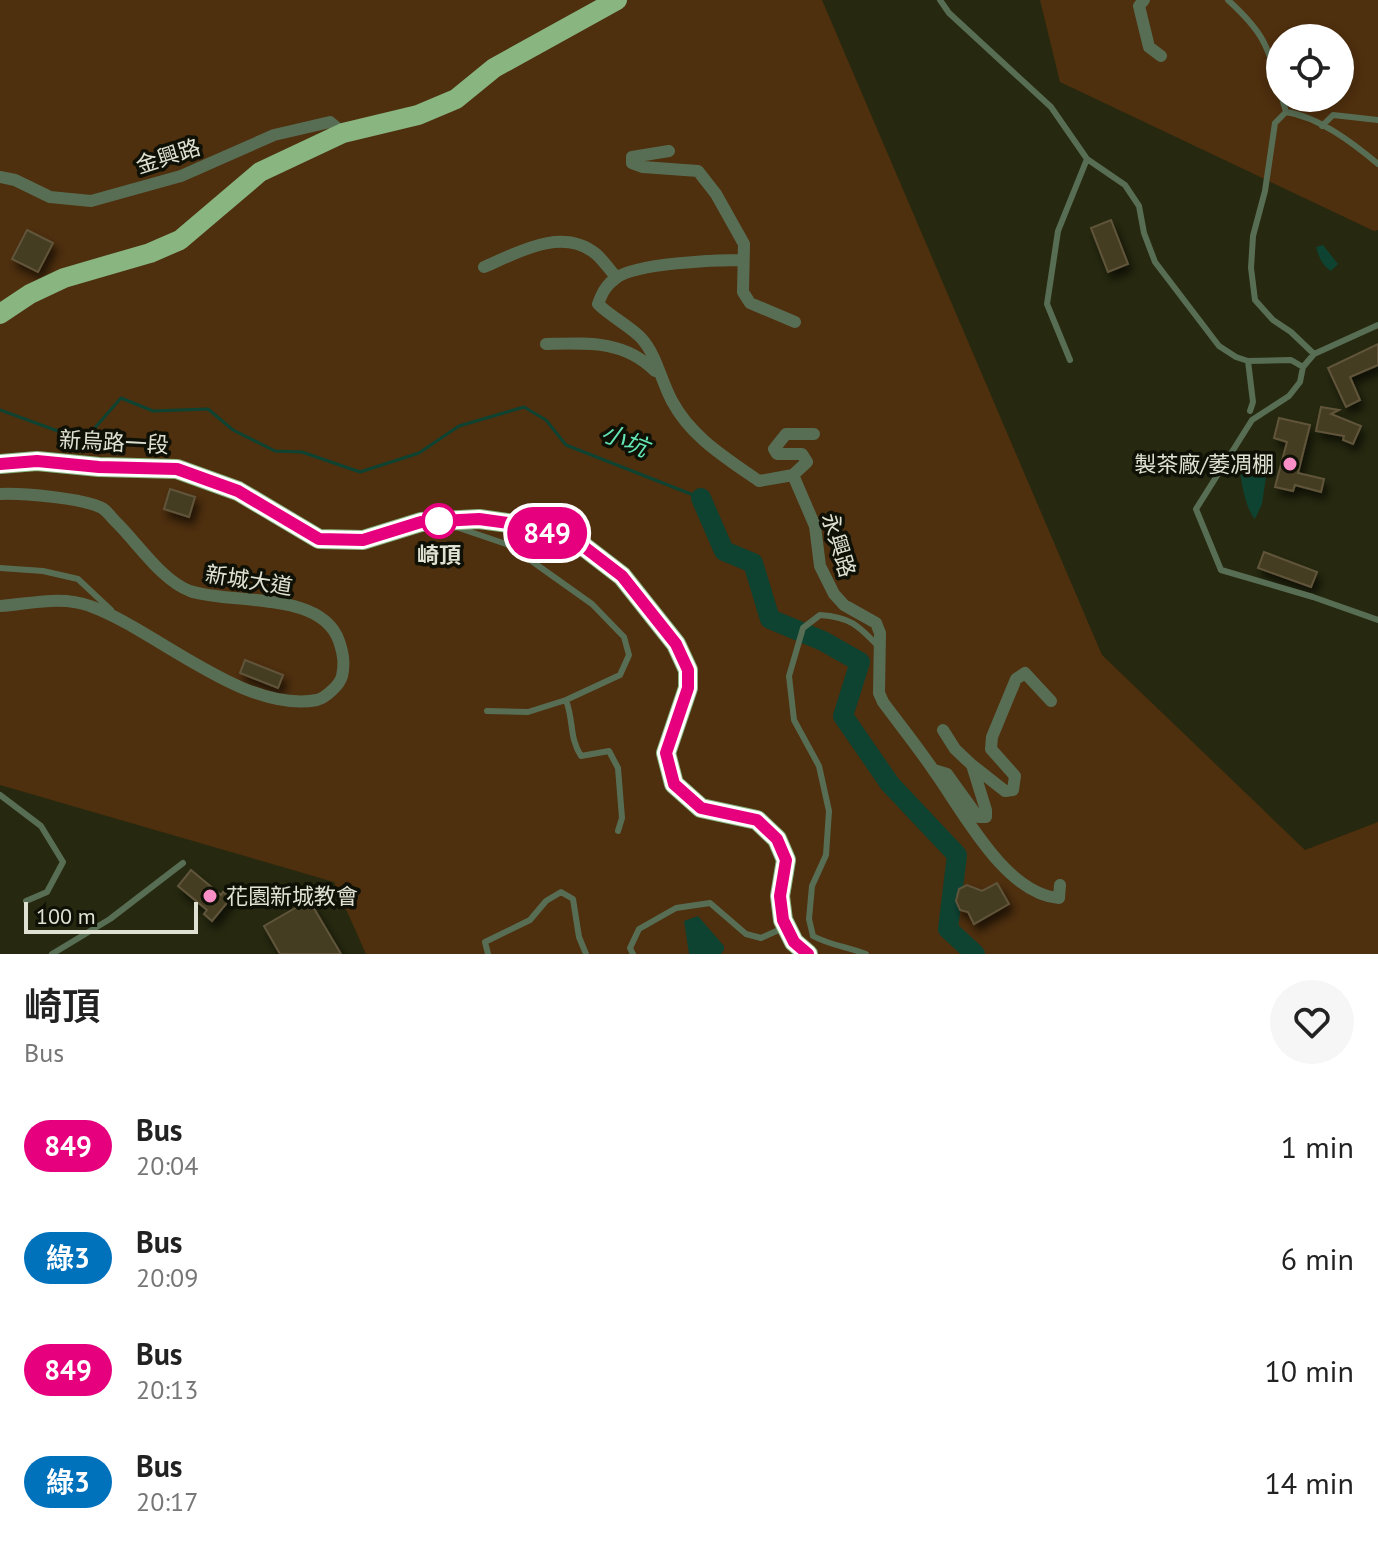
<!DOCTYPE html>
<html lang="en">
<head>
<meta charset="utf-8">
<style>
  :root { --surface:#fff; --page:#f6f6f6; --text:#222; --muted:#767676 }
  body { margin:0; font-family:"PT Sans","Noto Sans TC",sans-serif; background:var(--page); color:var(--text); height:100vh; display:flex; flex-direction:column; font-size:30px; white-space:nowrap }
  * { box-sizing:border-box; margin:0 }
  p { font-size:26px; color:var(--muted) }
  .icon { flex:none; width:44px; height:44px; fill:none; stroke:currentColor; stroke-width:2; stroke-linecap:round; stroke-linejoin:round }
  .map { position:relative; height:954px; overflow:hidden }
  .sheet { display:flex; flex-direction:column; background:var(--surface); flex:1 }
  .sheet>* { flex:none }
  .badge { padding:0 16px; border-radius:26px; font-size:28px; line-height:52px }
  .fabs { position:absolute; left:1266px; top:24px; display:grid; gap:16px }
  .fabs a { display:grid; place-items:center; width:88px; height:88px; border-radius:50%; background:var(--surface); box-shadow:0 4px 12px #0003; font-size:40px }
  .scale { position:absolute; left:24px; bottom:20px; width:174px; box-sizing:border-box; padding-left:8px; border:4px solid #dfe2d2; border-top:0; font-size:22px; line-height:28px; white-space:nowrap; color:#dfe2d2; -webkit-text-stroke:6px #0f1106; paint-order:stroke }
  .map>.badge { position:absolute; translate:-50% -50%; box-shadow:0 0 0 4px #fff }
  .round { display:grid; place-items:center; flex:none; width:84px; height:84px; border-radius:42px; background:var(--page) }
  .overview { display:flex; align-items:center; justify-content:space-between; height:136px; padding:0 24px }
  h1 { font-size:38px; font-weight:600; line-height:60px }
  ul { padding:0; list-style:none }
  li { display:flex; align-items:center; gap:24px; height:112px; padding:0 24px }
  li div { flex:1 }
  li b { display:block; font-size:30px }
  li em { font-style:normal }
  li .badge { min-width:88px; font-weight:700; text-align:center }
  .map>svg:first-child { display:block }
</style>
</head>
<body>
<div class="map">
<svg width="1378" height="954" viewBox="0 0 1378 954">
  <defs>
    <filter id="shadow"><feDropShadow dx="4" dy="7" stdDeviation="4" flood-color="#0009"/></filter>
  </defs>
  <rect width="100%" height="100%" fill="#26290f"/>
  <path fill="#4e2f0e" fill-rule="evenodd" d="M0 0H822L1102 655 1305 850 1378 822V954H366L334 882 0 785Z
    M1040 0H1378V230L1374 231 1060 82ZM1280 38H1340V98H1280Z"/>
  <path fill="#0e4332" d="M1323 245 1338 264 1331 271C1322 265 1319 257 1316 247Z
    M1252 462 1266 477 1262 504 1255 519C1246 510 1241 482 1240 469Z
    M698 916 724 946V950L721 954H689L684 921Z"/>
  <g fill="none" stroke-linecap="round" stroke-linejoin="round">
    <path stroke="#0e4332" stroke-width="3" d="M0 410 66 434 93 430 121 398 153 411 208 409 233 430 275 451 302 452 360 472 419 453 459 426 524 407 546 420 566 445 701 498"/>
    <path stroke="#0e4332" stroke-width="20" d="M701 498 724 551 753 563 770 619 823 641 860 662 843 716 890 784 957 855 948 929 975 954"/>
  </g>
  <path fill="#453c22" stroke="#60553b" stroke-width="2" filter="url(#shadow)" d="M1111 220 1128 264 1108 272 1091 228Z
    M27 230 53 243 38 272 12 259Z
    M1378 344V365L1350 377 1360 400 1346 407 1328 368Z
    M1321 407 1339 410 1331 414 1361 426 1353 444 1343 440 1344 436 1316 431Z
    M1279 418 1310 425 1298 473 1324 479 1321 492 1295 485 1293 491 1275 487 1287 442 1274 438Z
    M170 489 195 497 189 517 164 509Z
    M1264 552 1317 572 1311 587 1258 568Z
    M245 660 283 675 278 688 240 673Z
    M191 870 221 895 223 892 231 898 212 921 204 914 207 910 178 886Z
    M997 883 1009 904 974 924 968 912 960 910 956 901 959 889 967 885 982 891Z
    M309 900 341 954H280L264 926Z"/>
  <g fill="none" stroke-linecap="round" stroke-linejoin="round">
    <path stroke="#586e54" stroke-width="6" d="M940 0 949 13 1051 107 1087 159 1125 185 1139 206 1144 233 1155 262 1219 346 1236 357 1248 361 1291 360 1303 367 1314 354 1378 325
      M1228 0C1264 33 1267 44 1280 90
      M1282 98 1286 112C1319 117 1353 143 1378 164
      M1286 112 1275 123 1265 191 1253 236 1251 268 1255 300 1273 320 1291 332 1314 354
      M1322 126 1333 115 1378 120
      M1070 360 1047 304 1058 231 1087 159
      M1248 361 1253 402 1250 411
      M1303 367 1300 382 1289 396 1252 420 1196 509 1221 570 1313 597 1378 620
      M459 528 509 545 592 604 624 637 629 655 620 675 566 700 528 712 487 711
      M0 568 43 571 78 579 111 610
      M566 700C574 722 569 737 581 756L609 751 618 768 622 818 618 831
      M0 795 41 826 63 862 47 892 26 901
      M52 954 110 919 183 863
      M488 954 485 942 530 920 546 901 561 892 573 899 579 937 586 954
      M633 954 630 948 639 929 676 908 710 903 746 934 761 938 783 928
      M866 954C848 947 829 945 813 936L809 919 812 886 826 855 829 811 819 766 794 720 789 676 803 628 820 615C850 617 858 625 878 646"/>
    <path stroke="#586e54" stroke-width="12" d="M1144 0 1139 6 1149 47 1161 56
      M669 151 632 157V163L643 167 698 171 716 194 744 244 743 292 750 303 795 322
      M0 177 15 180 50 197 91 201 181 176 274 135 330 122 343 133
      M742 260C715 260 637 263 616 278 606 285 602 293 598 304 611 317 633 328 642 339 657 356 661 381 672 401 691 437 726 458 759 481L793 475
      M484 267C517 253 562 226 596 254 603 260 610 270 616 277
      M546 344C588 343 624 340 655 371
      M793 475 815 526 820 566 834 594 844 605 876 623 880 633 879 693 883 702C900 725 918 747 934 771 963 811 1005 894 1059 898L1060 885
      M793 475 807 462 802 454H777L774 449 786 434H814
      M0 494C22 493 83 498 102 508 107 511 111 517 115 521 137 542 161 580 190 591 232 605 321 590 339 641 343 653 345 663 342 676 340 685 325 698 317 700 244 714 155 629 90 606 61 595 30 604 0 606
      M943 730 955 749 972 765
      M934 770 947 774 978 817H986V810L972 765 1005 791 1013 790 1015 776 991 749 992 737 1016 679 1025 673 1051 701"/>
    <path stroke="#88b580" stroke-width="20" d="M0 314 30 294 64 278 150 253 180 240 260 172 343 133 418 115 456 99 494 68 617 0
      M0 464 37 461 99 467 177 469 238 491 319 539 363 540 421 522 479 519 530 526 583 546 622 576 676 644 688 670V688L666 753 674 784 701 808 757 820 777 839 786 860 780 896 783 920 794 942 808 954"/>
  </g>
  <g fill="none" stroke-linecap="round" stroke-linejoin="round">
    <g stroke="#fff" stroke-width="18">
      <path id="line" d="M0 464 37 461 99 467 177 469 238 491 319 539 363 540 421 522 479 519 530 526 583 546 622 576 676 644 688 670V688L666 753 674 784 701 808 757 820 777 839 786 860 780 896 783 920 794 942 808 954"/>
    </g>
    <use href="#line" stroke="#e6007e" stroke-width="12"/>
  </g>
  <g fill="#fa8fc7" stroke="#0f1106" stroke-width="3">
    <circle cx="1290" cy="464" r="8"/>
    <circle cx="210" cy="896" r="8"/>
  </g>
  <circle fill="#fff" stroke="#e6007e" stroke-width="4" cx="439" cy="521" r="16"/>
  <g text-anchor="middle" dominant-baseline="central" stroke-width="7" stroke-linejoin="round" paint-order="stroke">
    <g font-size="22" fill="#dfe2d2" stroke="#0f1106">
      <text transform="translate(168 156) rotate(-18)">金興路</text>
      <text transform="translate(114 442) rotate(3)">新烏路一段</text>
      <text transform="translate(839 545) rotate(73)">永興路</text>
      <text transform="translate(249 580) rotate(9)">新城大道</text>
    </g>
    <g font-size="22" fill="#dfe2d2" stroke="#0f1106" text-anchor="end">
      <text x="1274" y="464">製茶廠/萎凋棚</text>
      <text x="226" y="896" text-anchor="start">花園新城教會</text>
    </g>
    <g font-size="22" font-weight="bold" fill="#dfe2d2" stroke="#0f1106">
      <text x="439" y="555">崎頂</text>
    </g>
    <g font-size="24" font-style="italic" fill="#64e7b7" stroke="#0f1106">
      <text transform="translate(625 440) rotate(22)">小坑</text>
    </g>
  </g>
</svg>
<div class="fabs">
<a><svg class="icon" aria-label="locate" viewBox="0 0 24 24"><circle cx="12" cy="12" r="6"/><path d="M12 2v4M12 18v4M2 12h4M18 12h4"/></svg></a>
</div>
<div class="scale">100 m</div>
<b class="badge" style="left:547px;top:533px;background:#e6007e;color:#fff">849</b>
</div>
<section class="sheet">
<div class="overview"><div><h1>崎頂</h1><p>Bus</p></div><a class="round"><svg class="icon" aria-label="heart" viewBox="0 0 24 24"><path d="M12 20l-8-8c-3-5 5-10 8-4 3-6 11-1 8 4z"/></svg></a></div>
<ul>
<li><span class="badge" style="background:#e6007e;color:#fff">849</span><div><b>Bus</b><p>20:04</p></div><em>1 min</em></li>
<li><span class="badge" style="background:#0072bc;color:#fff">綠3</span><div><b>Bus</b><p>20:09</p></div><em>6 min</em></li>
<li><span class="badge" style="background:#e6007e;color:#fff">849</span><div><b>Bus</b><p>20:13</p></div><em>10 min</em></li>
<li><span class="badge" style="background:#0072bc;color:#fff">綠3</span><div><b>Bus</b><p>20:17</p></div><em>14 min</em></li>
</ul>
</section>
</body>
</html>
